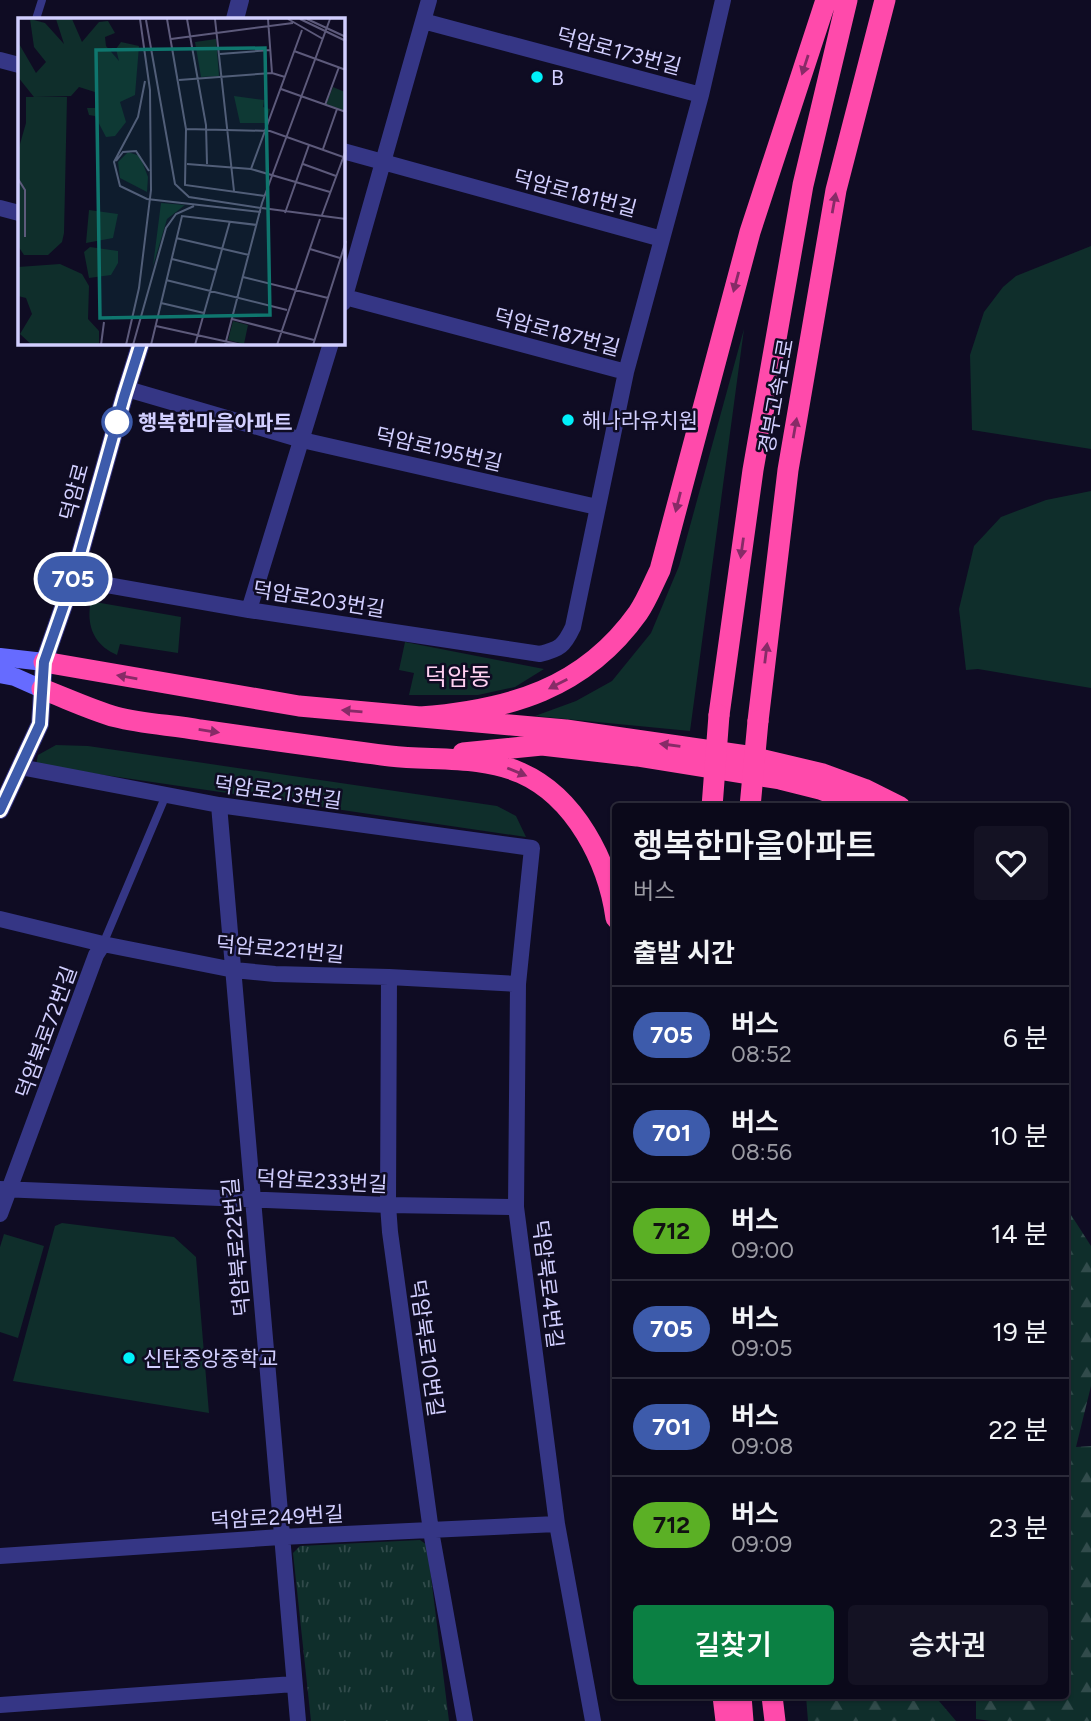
<!DOCTYPE html>
<html lang="ko">
<head>
<meta charset="utf-8">
<style>
  :root { --surface:#0b091a; --page:#141223; --text:#f1f3f6; --muted:#9a9aa2; --line:#2b2a39; --accent:#0b8043 }
  body { margin:0; font-family:Figtree,"Noto Sans KR",sans-serif; background:var(--page); color:var(--text); height:100vh; display:flex; flex-direction:column; font-size:26px; white-space:nowrap }
  * { box-sizing:border-box; margin:0 }
  p { font-size:23px; color:var(--muted) }
  .icon { flex:none; width:38px; height:38px; fill:none; stroke:currentColor; stroke-width:2; stroke-linecap:round; stroke-linejoin:round }
  .map { position:relative; flex:1; overflow:hidden }
  .panel { position:absolute; left:612px; top:803px; width:457px; height:896px; display:flex; flex-direction:column; background:var(--surface); border-radius:7px; box-shadow:0 2px 5px #0004,0 0 0 2px var(--line) }
  .panel>* { flex:none }
  .badge { padding:0 14px; border-radius:23px; font-size:24px; line-height:46px }
  .map>.badge { position:absolute; translate:-50% -50%; box-shadow:0 0 0 4px #fff }
  h2 { padding:0 21px; font-size:26px; line-height:63px }
  .round { display:grid; place-items:center; flex:none; width:74px; height:74px; border-radius:7px; background:var(--page) }
  .summary { display:flex; align-items:center; justify-content:space-between; height:119px; padding:0 21px }
  h1 { font-size:33px; font-weight:600; line-height:52px }
  .primary-button { display:flex; gap:14px; margin-top:auto; padding:14px 21px }
  .primary-button a { flex:1; height:80px; border-radius:7px; background:var(--accent); color:#fff; font-size:28px; font-weight:600; line-height:80px; text-align:center }
  .primary-button a+a { background:var(--page); color:var(--text) }
  ul { padding:0; list-style:none }
  li { display:flex; align-items:center; gap:21px; height:98px; padding:0 21px; border-top:2px solid var(--line) }
  li div { flex:1 }
  li b { display:block; font-size:26px }
  li em { font-style:normal }
  li .badge { min-width:77px; font-weight:700; text-align:center }
  .map>svg:first-child { display:block }
</style>
</head>
<body>
<div class="map">
<svg width="1091" height="1721" viewBox="0 0 1091 1721">
  <defs>
    <pattern id="forest-firs" width="22" height="20" patternUnits="userSpaceOnUse" patternTransform="scale(1.75)"><rect width="22" height="20" fill="#0f2e2b"/><path d="M5 1l3.5 6h-7zM16 11l3.5 6h-7z" fill="#314b4b"/></pattern>
    <pattern id="park-tufts" width="24" height="20" patternUnits="userSpaceOnUse" patternTransform="scale(1.75)"><rect width="24" height="20" fill="#0f2e2b"/><path d="M3 7l-1-3M5 7V3M7 7l1-3M15 17l-1-3M17 17v-4M19 17l1-3" fill="none" stroke="#314b4b"/></pattern>
  </defs>
  <rect width="100%" height="100%" fill="#0f0c23"/>
  <path fill="#0f2e2b" d="M1091 246V449L972 430 970 355 984 312 1003 287 1016 276Z
    M744 329 690 731 535 716 576 701 612 681 651 633 679 566Z
    M1091 491V688L978 669 966 670 959 609 974 546 1001 517 1046 500Z
    M95 602 181 617 178 653 120 644 117 655C96 646 87 629 90 606Z
    M405 642 544 669 515 687 478 695H409L414 673 399 670Z
    M56 745 88 746 497 806 516 816 526 837 36 765 38 755Z
    M62 1223 174 1237 196 1257 209 1413 13 1381 55 1226Z
    M4 1234 44 1246 18 1338 0 1332V1247Z"/>
  <path fill="url(#forest-firs)" d="M1066 1207 1091 1246V1386L1076 1447 1091 1446V1721H991L976 1719V1696H1066Z
    M806 1696H938L939 1701 956 1721H808Z"/>
  <path fill="url(#park-tufts)" d="M420 1540 427 1545 449 1721H311L293 1553 300 1546Z"/>
  <g fill="none" stroke-linecap="round" stroke-linejoin="round">
    <path stroke="#353685" stroke-width="8" d="M36 19 42 0
      M103 944 166 795"/>
    <path stroke="#353685" stroke-width="16" d="M423 21 701 95
      M0 60 19 65
      M343 151 662 239
      M0 208 19 213
      M345 297 626 372
      M343 303 429 0
      M127 389 302 440 597 507
      M73 579 249 610 540 654C560 649 564 646 573 627L626 372 701 95 723 0
      M249 610 331 343
      M20 767 219 805 532 848 518 984 516 1207 557 1524 593 1721
      M219 805 298 1721
      M0 919 103 944 234 970 275 974 389 977 518 984
      M389 977 388 1205 390 1232 431 1531 465 1721
      M0 1189 388 1205 516 1207
      M0 1214 96 955 103 944
      M0 1556 281 1537 557 1524
      M0 1705 294 1684"/>
    <path stroke="#353685" stroke-width="18" d="M235 19 240 0
      M0 810 40 724 44 662 73 579 124 397 141 343"/>
    <path stroke="#666bff" stroke-width="18" d="M0 657 44 662
      M0 674 15 677 42 689"/>
    <path stroke="#ff4aab" stroke-width="21" d="M44 662 299 706 566 730 747 756 823 774 864 789 900 807
      M42 689C66 698 91 710 116 717 143 724 173 725 200 730 263 739 326 748 390 756 432 761 481 755 521 773 575 797 608 861 616 918
      M719 715 753 470 803 185 847 0
      M420 717C509 710 584 689 638 613 647 600 653 584 660 570L750 232 826 0
      M758 721 788 470 836 190 885 0
      M463 753 542 745 637 756 780 779 820 789 867 807
      M723 1696 726 1721
      M741 1696 743 1721
      M772 1696 775 1721"/>
    <path stroke="#ff4aab" stroke-width="21" d="M712 807 719 715
      M750 807 758 721"/>
  </g>
  <defs><path id="oneway-solid" d="M-6-.8H1V-3.2L6.5 0L1 3.2V.8H-6Z" transform="scale(1.75)"/></defs>
  <g fill="#872b67">
    <use href="#oneway-solid" transform="translate(805 65) rotate(108)"/>
    <use href="#oneway-solid" transform="translate(834 203) rotate(-80)"/>
    <use href="#oneway-solid" transform="translate(736 282) rotate(105)"/>
    <use href="#oneway-solid" transform="translate(795 428) rotate(-80)"/>
    <use href="#oneway-solid" transform="translate(678 502) rotate(104)"/>
    <use href="#oneway-solid" transform="translate(742 548) rotate(98)"/>
    <use href="#oneway-solid" transform="translate(766 653) rotate(-83)"/>
    <use href="#oneway-solid" transform="translate(127 677) rotate(-170)"/>
    <use href="#oneway-solid" transform="translate(558 684) rotate(153)"/>
    <use href="#oneway-solid" transform="translate(352 711) rotate(-175)"/>
    <use href="#oneway-solid" transform="translate(209 731) rotate(9)"/>
    <use href="#oneway-solid" transform="translate(670 745) rotate(-172)"/>
    <use href="#oneway-solid" transform="translate(517 772) rotate(22)"/>
  </g>
  <g fill="none" stroke-linecap="round" stroke-linejoin="round">
    <g stroke="#fff" stroke-width="16">
      <path id="line" d="M0 810 40 724 44 662 73 579 124 397 141 343"/>
    </g>
    <use href="#line" stroke="#3d5bab" stroke-width="10"/>
  </g>
  <g fill="#00f0fa" stroke="#0f0c23" stroke-width="2.5">
    <circle cx="537" cy="77" r="7"/>
    <circle cx="568" cy="420" r="7"/>
    <circle cx="129" cy="1358" r="7"/>
  </g>
  <circle fill="#fff" stroke="#3d5bab" stroke-width="3.5" cx="117" cy="422" r="14"/>
  <g text-anchor="middle" dominant-baseline="central" stroke-width="5" stroke-linejoin="round" paint-order="stroke">
    <g font-size="21" fill="#d2cfff" stroke="#0f0c23">
      <text transform="translate(619 51) rotate(15)">덕암로173번길</text>
      <text transform="translate(575 193) rotate(15)">덕암로181번길</text>
      <text transform="translate(557 332) rotate(15)">덕암로187번길</text>
      <text transform="translate(776 396) rotate(-80)">경부고속도로</text>
      <text transform="translate(439 449) rotate(13)">덕암로195번길</text>
      <text transform="translate(74 492) rotate(-75)">덕암로</text>
      <text transform="translate(319 599) rotate(9)">덕암로203번길</text>
      <text transform="translate(278 792) rotate(8)">덕암로213번길</text>
      <text transform="translate(280 949) rotate(5)">덕암로221번길</text>
      <text transform="translate(46 1032) rotate(-70)">덕암북로72번길</text>
      <text transform="translate(322 1181) rotate(3)">덕암로233번길</text>
      <text transform="translate(236 1247) rotate(-95)">덕암북로22번길</text>
      <text transform="translate(548 1284) rotate(83)">덕암북로4번길</text>
      <text transform="translate(427 1348) rotate(82)">덕암북로10번길</text>
      <text transform="translate(277 1517) rotate(-3)">덕암로249번길</text>
    </g>
    <g font-size="21" fill="#d2cfff" stroke="#0f0c23" text-anchor="start">
      <text x="551" y="77">B</text>
      <text x="582" y="420">해나라유치원</text>
      <text x="143" y="1358">신탄중앙중학교</text>
    </g>
    <g font-size="21" font-weight="bold" fill="#d2cfff" stroke="#0f0c23" text-anchor="start">
      <text x="138" y="422">행복한마을아파트</text>
    </g>
    <g font-size="24" fill="#ffd1f1" stroke="#0f0c23">
      <text x="458" y="676">덕암동</text>
    </g>
  </g>
  <g transform="translate(18 18)">
    <rect width="327" height="327" fill="#0f0c23"/>
    <path d="M216 78 246 82 245 89 252 91 248 105H222ZM8 79H49L46 215 44 224 30 237H6L0 228V133L8 105ZM110 134 122 138 130 159 129 174 102 160 100 144ZM143 185 167 187 149 201 135 248ZM71 192 100 196 95 220 68 225ZM72 229 100 233V245L93 257 71 260 66 234Z" fill="#0f2e2b"/>
    <path d="M12 1 27 5 46 26 38 1H54L64 24 81 4 90 3 97 15 87 19 88 28 101 43 98 31 103 24 121 28 117 77 102 84 108 104 97 118 88 119 77 98 71 97 69 90H77L80 75 61 69 53 78 16 79 0 59V24L18 55 28 44 16 29ZM42 246 64 256 71 268 70 301 81 313V327H14L2 316 14 296 8 280 0 278V249Z" fill="#0f2e2b"/>
    <path d="M198 21 201 58 183 59 177 24ZM315 69 327 74V93L308 86ZM215 303 230 307 226 326 210 322Z" fill="#0f2e2b"/>
    <path fill="none" stroke="#5d5a7b" stroke-width="2" d="M149 1 168 111 167 167 247 178M169 1 188 107 189 146M197 1 216 173M250 1 254 55M270 1 305 21M282 1 328 23M289 1 328 19M128 2 157 166 171 179 243 190M153 21 275 5M276 33 328 52M202 36 253 32M161 62 254 55 267 59M127 63 120 99 96 144 102 168 129 181 243 194M263 71 328 94M307 87 321 49M168 111 252 113 328 140M305 131 319 91M98 143 105 134 118 133 131 153M169 146 233 151 312 174M285 146 318 158M233 151 284 12M0 161 7 172V219M244 190 328 201M267 195 291 127M304 197 328 132M158 220 231 237M292 231 322 240M154 241 198 252M225 259 310 280M148 262 269 292M143 285 186 295M214 301 296 322M138 308 224 327M83 327 86 304M108 327 121 270 133 172 132 72 122 1M115 327 148 210 158 196 176 188M133 327 164 198 239 207M177 327 212 203M207 327 244 185 312 1M259 327 302 201M295 327 328 223"/>
    <path fill="#0f766e" fill-opacity="0.15" stroke="#0f766e" stroke-width="3.5" d="M247 30 252 297 82 300 78 32Z"/>
    <rect width="327" height="327" fill="none" stroke="#d2cfff" stroke-width="3.5"/>
  </g>
</svg>
<b class="badge" style="left:73px;top:579px;background:#3d5bab;color:#fff">705</b>
<section class="panel">
<div class="summary"><div><h1>행복한마을아파트</h1><p>버스</p></div><a class="round"><svg class="icon" aria-label="heart" viewBox="0 0 24 24"><path d="M12 20l-8-8c-3-5 5-10 8-4 3-6 11-1 8 4z"/></svg></a></div>
<h2>출발 시간</h2>
<ul>
<li><span class="badge" style="background:#3d5bab;color:#fff">705</span><div><b>버스</b><p>08:52</p></div><em>6 분</em></li>
<li><span class="badge" style="background:#3d5bab;color:#fff">701</span><div><b>버스</b><p>08:56</p></div><em>10 분</em></li>
<li><span class="badge" style="background:#5bb025;color:#111">712</span><div><b>버스</b><p>09:00</p></div><em>14 분</em></li>
<li><span class="badge" style="background:#3d5bab;color:#fff">705</span><div><b>버스</b><p>09:05</p></div><em>19 분</em></li>
<li><span class="badge" style="background:#3d5bab;color:#fff">701</span><div><b>버스</b><p>09:08</p></div><em>22 분</em></li>
<li><span class="badge" style="background:#5bb025;color:#111">712</span><div><b>버스</b><p>09:09</p></div><em>23 분</em></li>
</ul>
<div class="primary-button"><a>길찾기</a><a>승차권</a></div>
</section>
</div>
</body>
</html>
